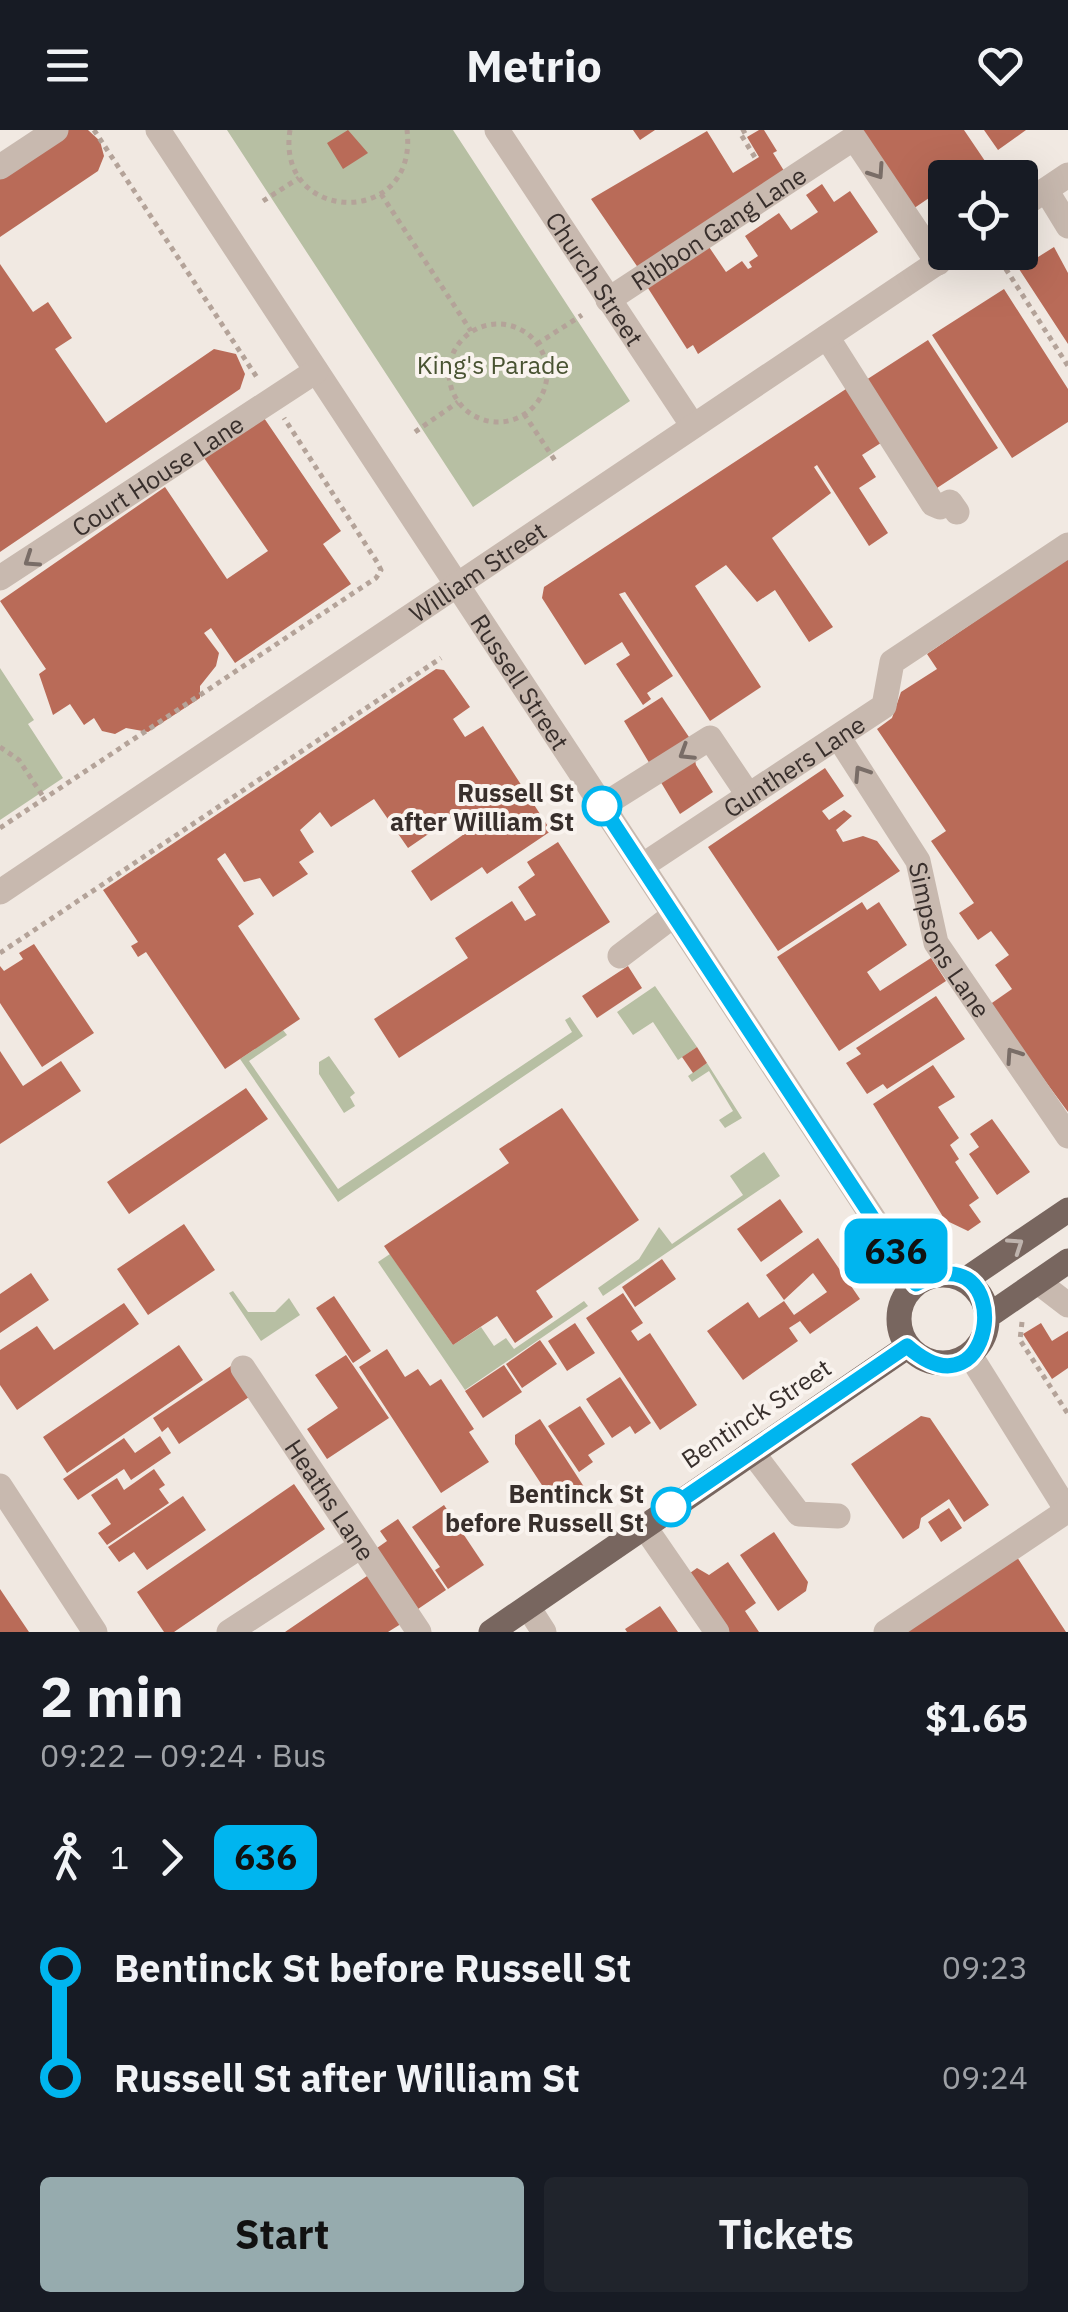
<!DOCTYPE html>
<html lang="en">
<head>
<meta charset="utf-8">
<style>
  :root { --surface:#171b24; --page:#20242c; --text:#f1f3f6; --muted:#9ea1a6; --accent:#96abae }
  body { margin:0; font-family:"IBM Plex Sans",sans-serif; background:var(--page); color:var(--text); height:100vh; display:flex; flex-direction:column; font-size:38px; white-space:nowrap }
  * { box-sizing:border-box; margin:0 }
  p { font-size:32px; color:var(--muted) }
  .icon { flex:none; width:55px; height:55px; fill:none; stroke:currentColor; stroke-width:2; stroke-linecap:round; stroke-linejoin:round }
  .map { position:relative; height:1502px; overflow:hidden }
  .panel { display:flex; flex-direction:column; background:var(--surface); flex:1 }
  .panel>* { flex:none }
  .badge { padding:0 20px; border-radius:15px; font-size:35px; line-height:65px }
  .fabs { position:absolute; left:928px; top:30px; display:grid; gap:20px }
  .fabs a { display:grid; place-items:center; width:110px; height:110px; border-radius:10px; background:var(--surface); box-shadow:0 10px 40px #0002; font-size:50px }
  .map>.badge { position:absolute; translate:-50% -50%; box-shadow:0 0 0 5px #fff }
  .legs { display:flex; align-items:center; gap:15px; height:110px; padding:0 40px; font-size:32px }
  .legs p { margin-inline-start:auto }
  .overview { display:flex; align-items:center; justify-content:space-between; height:170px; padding:0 40px }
  h1 { font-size:55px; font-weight:700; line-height:75px }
  .action { display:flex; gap:20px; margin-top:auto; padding:20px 40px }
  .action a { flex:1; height:115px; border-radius:10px; background:var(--accent); color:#111; font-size:40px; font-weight:700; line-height:115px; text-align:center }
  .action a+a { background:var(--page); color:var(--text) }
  ul { padding:0 40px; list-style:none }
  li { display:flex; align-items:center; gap:35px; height:110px; font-size:38px }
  li i { display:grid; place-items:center; width:15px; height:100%; margin:0 12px; background:currentColor }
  li i::after { content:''; width:25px; height:25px; margin:-12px; border:8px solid; border-radius:50%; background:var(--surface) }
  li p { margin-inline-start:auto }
  li:first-child i { background:linear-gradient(#0000 50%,currentColor 0) }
  li:last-child i { background:linear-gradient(currentColor 50%,#0000 0) }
  header { display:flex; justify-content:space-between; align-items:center; height:130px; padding:0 40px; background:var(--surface); font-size:45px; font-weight:700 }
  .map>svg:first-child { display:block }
</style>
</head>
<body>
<header><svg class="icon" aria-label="menu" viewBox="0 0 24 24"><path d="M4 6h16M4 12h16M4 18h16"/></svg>Metrio<svg class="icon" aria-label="heart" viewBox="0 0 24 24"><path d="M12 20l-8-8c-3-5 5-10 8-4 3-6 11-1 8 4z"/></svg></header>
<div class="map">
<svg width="1068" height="1502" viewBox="0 0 1068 1502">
  <rect width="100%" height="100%" fill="#f1e9e2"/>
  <path fill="#b7bfa3" d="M227 0H453L630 271 473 377Z
    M0 538 34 590 28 594 63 648 0 690Z
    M655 856 697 917 678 930 653 892 633 905 617 882Z
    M570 887 583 906 338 1072 240 929 283 900 287 905 249 931 338 1059 572 902 565 890Z
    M329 926 355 963 350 967 355 976 344 983 319 944V932Z
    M707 933 742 988 725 998 719 990 733 981 709 941 692 952 688 946Z
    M764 1022 780 1046 603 1166 598 1158 639 1129 659 1097 672 1114 743 1065 730 1046Z
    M390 1124 453 1215 481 1197 494 1216 506 1208 514 1219 584 1171 588 1176 465 1260 378 1132Z
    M233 1161 248 1182H275L289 1168 300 1185 261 1211 229 1163Z"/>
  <path fill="#b96b58" d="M68 0H88L100 11 104 26 98 41 0 107V45Z
    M348 0 368 23 343 39 327 13Z
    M633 0H655L640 10Z
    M759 0H764L777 21 773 23 786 44 641 142 591 69 707 1 733 43 759 27 747 7Z
    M855 0H964L985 31 960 48H945V57L910 81Z
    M984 0H1026L998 20Z
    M822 54 834 72 850 61 878 102 698 224 693 215 687 219 646 155 707 114 726 142 742 131 748 139 752 137 749 132 758 126 745 106 779 83 791 100 818 82 806 65Z
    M1054 117 1068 143V214L1019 139Z
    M0 134 33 182 48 172 72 208 55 219 106 293 214 219 236 224 245 244 240 259 0 422Z
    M1004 159 1068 259V292L1012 328 932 205Z
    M928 210 998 318 937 358 866 250Z
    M849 257 884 311 862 325 876 347 859 358 888 403 869 416 817 335 814 337 831 363 772 408 833 497 809 512 775 460 757 472 726 435 695 456 761 557 710 591 625 462 619 464 673 546 647 563 651 569 643 575 616 534 630 525 622 512 585 535 542 468 544 457Z
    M262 285 341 401 323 414 351 454 235 533 211 498 204 503 219 523 216 536 200 556V568L148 602 126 598 115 604 102 601 94 588 84 595 70 574 53 585 39 544 46 539 0 471 165 357 227 449 268 421 202 325Z
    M1068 428V982L989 875 1012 859 995 835 1009 825 991 801 978 810 959 783 974 773 931 711 946 701 877 599 892 588 901 562 937 539 927 524Z
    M436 539 444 540 470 577 453 589 465 607 483 596 551 701 487 744 482 737 431 771 411 741 470 700 459 683 408 718 374 669 331 697 320 682 300 700 314 722 299 732 308 744 273 767 260 748 244 752 225 723 217 729 254 784 238 796 300 889 225 939 146 822 138 827 131 816 138 812 103 760Z
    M662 567 691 610 696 635 713 662 680 684 624 591Z
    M825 638 844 666 822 681 829 690 844 680 852 686 836 700 843 712 863 706 877 711 900 741 778 821 708 717Z
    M558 712 610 792 399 928 374 889 468 828 455 808 512 771 525 791 536 785 518 757 535 745 527 732Z
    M862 772 867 780 879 772 907 815 867 842 880 861 931 828 946 851 839 921 777 827Z
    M34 814 94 903 42 937 0 873V836L4 841 23 829 19 823Z
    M628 836 642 858 597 888 582 866Z
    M936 866 965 909 887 959 883 954 867 964 846 933 861 924 856 918Z
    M697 917 707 933 693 943 682 927Z
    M0 921 23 956 61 931 81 961 0 1014Z
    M933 935 955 967 938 977 959 1008 950 1015 959 1029 955 1032 979 1068 969 1075 981 1092 968 1101 945 1090 873 974Z
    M246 958 268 989 129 1084 107 1052Z
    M562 978 639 1090 536 1161 553 1187 515 1213 497 1186 453 1215 384 1116 509 1033 499 1019Z
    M992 989 1030 1042 997 1065 969 1024 979 1017 970 1004Z
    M780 1069 803 1102 761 1132 737 1099Z
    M184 1094 215 1140 148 1185 117 1139Z
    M818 1108 860 1169 810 1204 800 1191 789 1198 798 1211 743 1250 707 1201 748 1172 759 1188 784 1171 794 1185 827 1162 813 1143 784 1170 766 1145Z
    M662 1129 676 1149 635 1177 622 1157Z
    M31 1143 49 1170 0 1203V1164Z
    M623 1163 643 1193 631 1201 638 1211 650 1203 697 1275 660 1300 586 1188Z
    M334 1166 371 1221 353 1233 316 1178Z
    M124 1173 139 1194 17 1280 0 1255V1220L37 1196 54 1220Z
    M575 1193 595 1223 567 1241 548 1211Z
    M1041 1193 1052 1211 1068 1201V1238L1052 1249 1023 1204Z
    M540 1210 557 1234 522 1258 506 1234Z
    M179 1215 203 1250 67 1343 43 1307Z
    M387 1219 405 1247 418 1239 430 1256 441 1249 474 1299 469 1302 489 1332 441 1363 359 1237Z
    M346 1225 389 1288 327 1329 307 1299 338 1278 315 1245Z
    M234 1234 249 1267 179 1314 168 1297 162 1302 153 1288Z
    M504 1235 522 1262 483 1288 465 1261Z
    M620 1247 651 1293 635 1304 630 1296 612 1308 586 1269Z
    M580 1276 605 1314 588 1325 593 1332 579 1342 548 1296Z
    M921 1286 930 1288 989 1375 964 1392 949 1369 921 1388 919 1398 903 1409 851 1334Z
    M540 1289 588 1363 566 1377 555 1375 515 1314V1305Z
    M160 1306 171 1323 131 1350 124 1339 78 1370 63 1349 124 1308 135 1323Z
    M154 1339 165 1355 159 1359 169 1373 107 1415 98 1403 111 1394 91 1365 117 1348 124 1360Z
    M294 1354 325 1399 174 1502H164L137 1462Z
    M183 1366 206 1400 147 1440 134 1422 119 1432 108 1417Z
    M444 1375 484 1435 448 1459 435 1440 440 1437 412 1397Z
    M949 1378 962 1398 941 1412 928 1392Z
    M398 1389 446 1460 418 1479 377 1418 387 1411 380 1401Z
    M774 1402 808 1452 806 1461 778 1481 740 1425Z
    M1015 1424 1066 1502H902Z
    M728 1432 756 1473 745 1481 759 1502H724L690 1443 697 1438 709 1445Z
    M370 1444 404 1492 388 1502H285Z
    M0 1459 29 1502H0Z
    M660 1476 678 1502H627L625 1499Z"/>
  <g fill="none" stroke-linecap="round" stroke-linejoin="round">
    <path stroke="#b4a399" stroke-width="5" stroke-dasharray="5 5" stroke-linecap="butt" d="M94 0 258 249
      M290 0C275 94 419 99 407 0
      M746 0 740 3 756 29
      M381 64 471 201
      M263 71 299 48
      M995 122 1068 236
      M449 243a49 49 0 1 1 98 0a49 49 0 1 1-98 0Z
      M537 214 582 185
      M524 284 556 332
      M415 302 458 272
      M0 617 19 630 44 668
      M0 698 376 448 381 440 377 432 284 288
      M0 823 441 528
      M1022 1192 1020 1210 1068 1284"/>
    <g stroke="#c8b9af" stroke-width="25">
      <path id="s1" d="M158 0 916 1153"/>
      <path id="s2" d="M497 0 693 296"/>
      <path d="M0 37 56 0"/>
      <path d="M1046 60 1068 96"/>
      <path d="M1020 77 1068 45"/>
      <path id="s3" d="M608 170 854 8 938 133"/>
      <path d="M827 207 933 374 940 377 950 372 957 382"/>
      <path id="s4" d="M0 448 316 241"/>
      <path id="s5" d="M839 608 918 731 936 813 1068 1006"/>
      <path d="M602 676 710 608 749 666"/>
      <path id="s6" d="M642 736 884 576 892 532 1068 415"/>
      <path id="s7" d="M0 762 953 122"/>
      <path d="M620 826 674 785"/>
      <path d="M1038 1152 1068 1175"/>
      <path d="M970 1225 1068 1382"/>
      <path id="s8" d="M243 1238 419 1502"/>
      <path d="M752 1322 799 1384 838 1386"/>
      <path d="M0 1356 95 1502"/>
      <path d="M644 1396 717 1502"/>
      <path d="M528 1477 544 1502"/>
      <path d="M229 1502 361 1416"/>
      <path d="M886 1502 1067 1381"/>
    </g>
    <path stroke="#78665f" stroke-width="25" d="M899 1189a44 44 0 1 1 88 0a44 44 0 1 1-88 0Z
      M965 1150 1068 1080
      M988 1186 1068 1131
      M491 1502 907 1217"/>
  </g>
  <defs><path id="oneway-chevron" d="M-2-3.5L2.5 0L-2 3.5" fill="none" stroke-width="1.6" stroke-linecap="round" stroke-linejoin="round" transform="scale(2.5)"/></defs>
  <g stroke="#796d67">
    <use href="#oneway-chevron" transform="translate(877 42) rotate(56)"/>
    <use href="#oneway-chevron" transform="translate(31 430) rotate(146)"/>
    <use href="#oneway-chevron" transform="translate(686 623) rotate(148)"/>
    <use href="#oneway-chevron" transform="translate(861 643) rotate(-123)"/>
    <use href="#oneway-chevron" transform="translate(1013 925) rotate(-124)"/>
  </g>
  <use stroke="#bfb4ae" href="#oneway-chevron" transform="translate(1016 1115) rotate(-34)"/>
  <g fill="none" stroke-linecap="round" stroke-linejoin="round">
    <g stroke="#fff" stroke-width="22">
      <path id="line-1" d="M602 676 916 1154C1018 1098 999 1297 907 1216L671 1377"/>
    </g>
    <use href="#line-1" stroke="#00b5ef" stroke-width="15"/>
  </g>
  <g fill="#fff" stroke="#00b5ef" stroke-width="5">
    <circle cx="602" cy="676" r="18"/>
    <circle cx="671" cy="1377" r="18"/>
  </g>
  <g text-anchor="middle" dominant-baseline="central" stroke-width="8" stroke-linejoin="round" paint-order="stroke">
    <g font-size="25" fill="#382f2c" stroke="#f9f3ee">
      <text stroke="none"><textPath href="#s3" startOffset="132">Ribbon Gang Lane</textPath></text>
      <text stroke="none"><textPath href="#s2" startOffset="178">Church Street</textPath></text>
      <text stroke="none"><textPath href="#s4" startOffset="188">Court House Lane</textPath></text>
      <text stroke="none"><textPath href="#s7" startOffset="575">William Street</textPath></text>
      <text stroke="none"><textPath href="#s1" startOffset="660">Russell Street</textPath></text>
      <text stroke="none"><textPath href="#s6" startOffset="182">Gunthers Lane</textPath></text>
      <text stroke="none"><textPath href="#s5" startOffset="232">Simpsons Lane</textPath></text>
      <text transform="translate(756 1283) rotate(-34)">Bentinck Street</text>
      <text stroke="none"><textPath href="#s8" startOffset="158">Heaths Lane</textPath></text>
    </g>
    <g font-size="25" fill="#495332" stroke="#f9f3ee">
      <text x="493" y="234">King's Parade</text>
    </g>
    <g font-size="25" font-weight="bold" fill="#382f2c" stroke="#f9f3ee" text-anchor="end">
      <text x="574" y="662">Russell St<tspan x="574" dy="29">after William St</tspan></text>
      <text x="644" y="1363">Bentinck St<tspan x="644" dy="29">before Russell St</tspan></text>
    </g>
  </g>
</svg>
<div class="fabs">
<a><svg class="icon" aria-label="locate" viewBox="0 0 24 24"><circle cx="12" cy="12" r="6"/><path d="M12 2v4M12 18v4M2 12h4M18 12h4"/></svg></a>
</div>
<b class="badge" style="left:896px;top:1121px;background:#00b5ef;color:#111">636</b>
</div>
<section class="panel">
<div class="overview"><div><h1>2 min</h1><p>09:22 – 09:24 · Bus</p></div><b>$1.65</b></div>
<div class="legs"><svg class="icon" aria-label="walk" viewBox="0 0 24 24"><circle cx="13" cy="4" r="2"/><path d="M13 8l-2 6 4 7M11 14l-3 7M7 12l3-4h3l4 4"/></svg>1<svg class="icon" aria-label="forward" viewBox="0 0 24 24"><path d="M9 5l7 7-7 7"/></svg><b class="badge" style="background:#00b5ef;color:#111">636</b></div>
<ul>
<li><i style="color:#00b5ef"></i><b>Bentinck St before Russell St</b><p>09:23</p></li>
<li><i style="color:#00b5ef"></i><b>Russell St after William St</b><p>09:24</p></li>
</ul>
<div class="action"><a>Start</a><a>Tickets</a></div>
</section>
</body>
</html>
